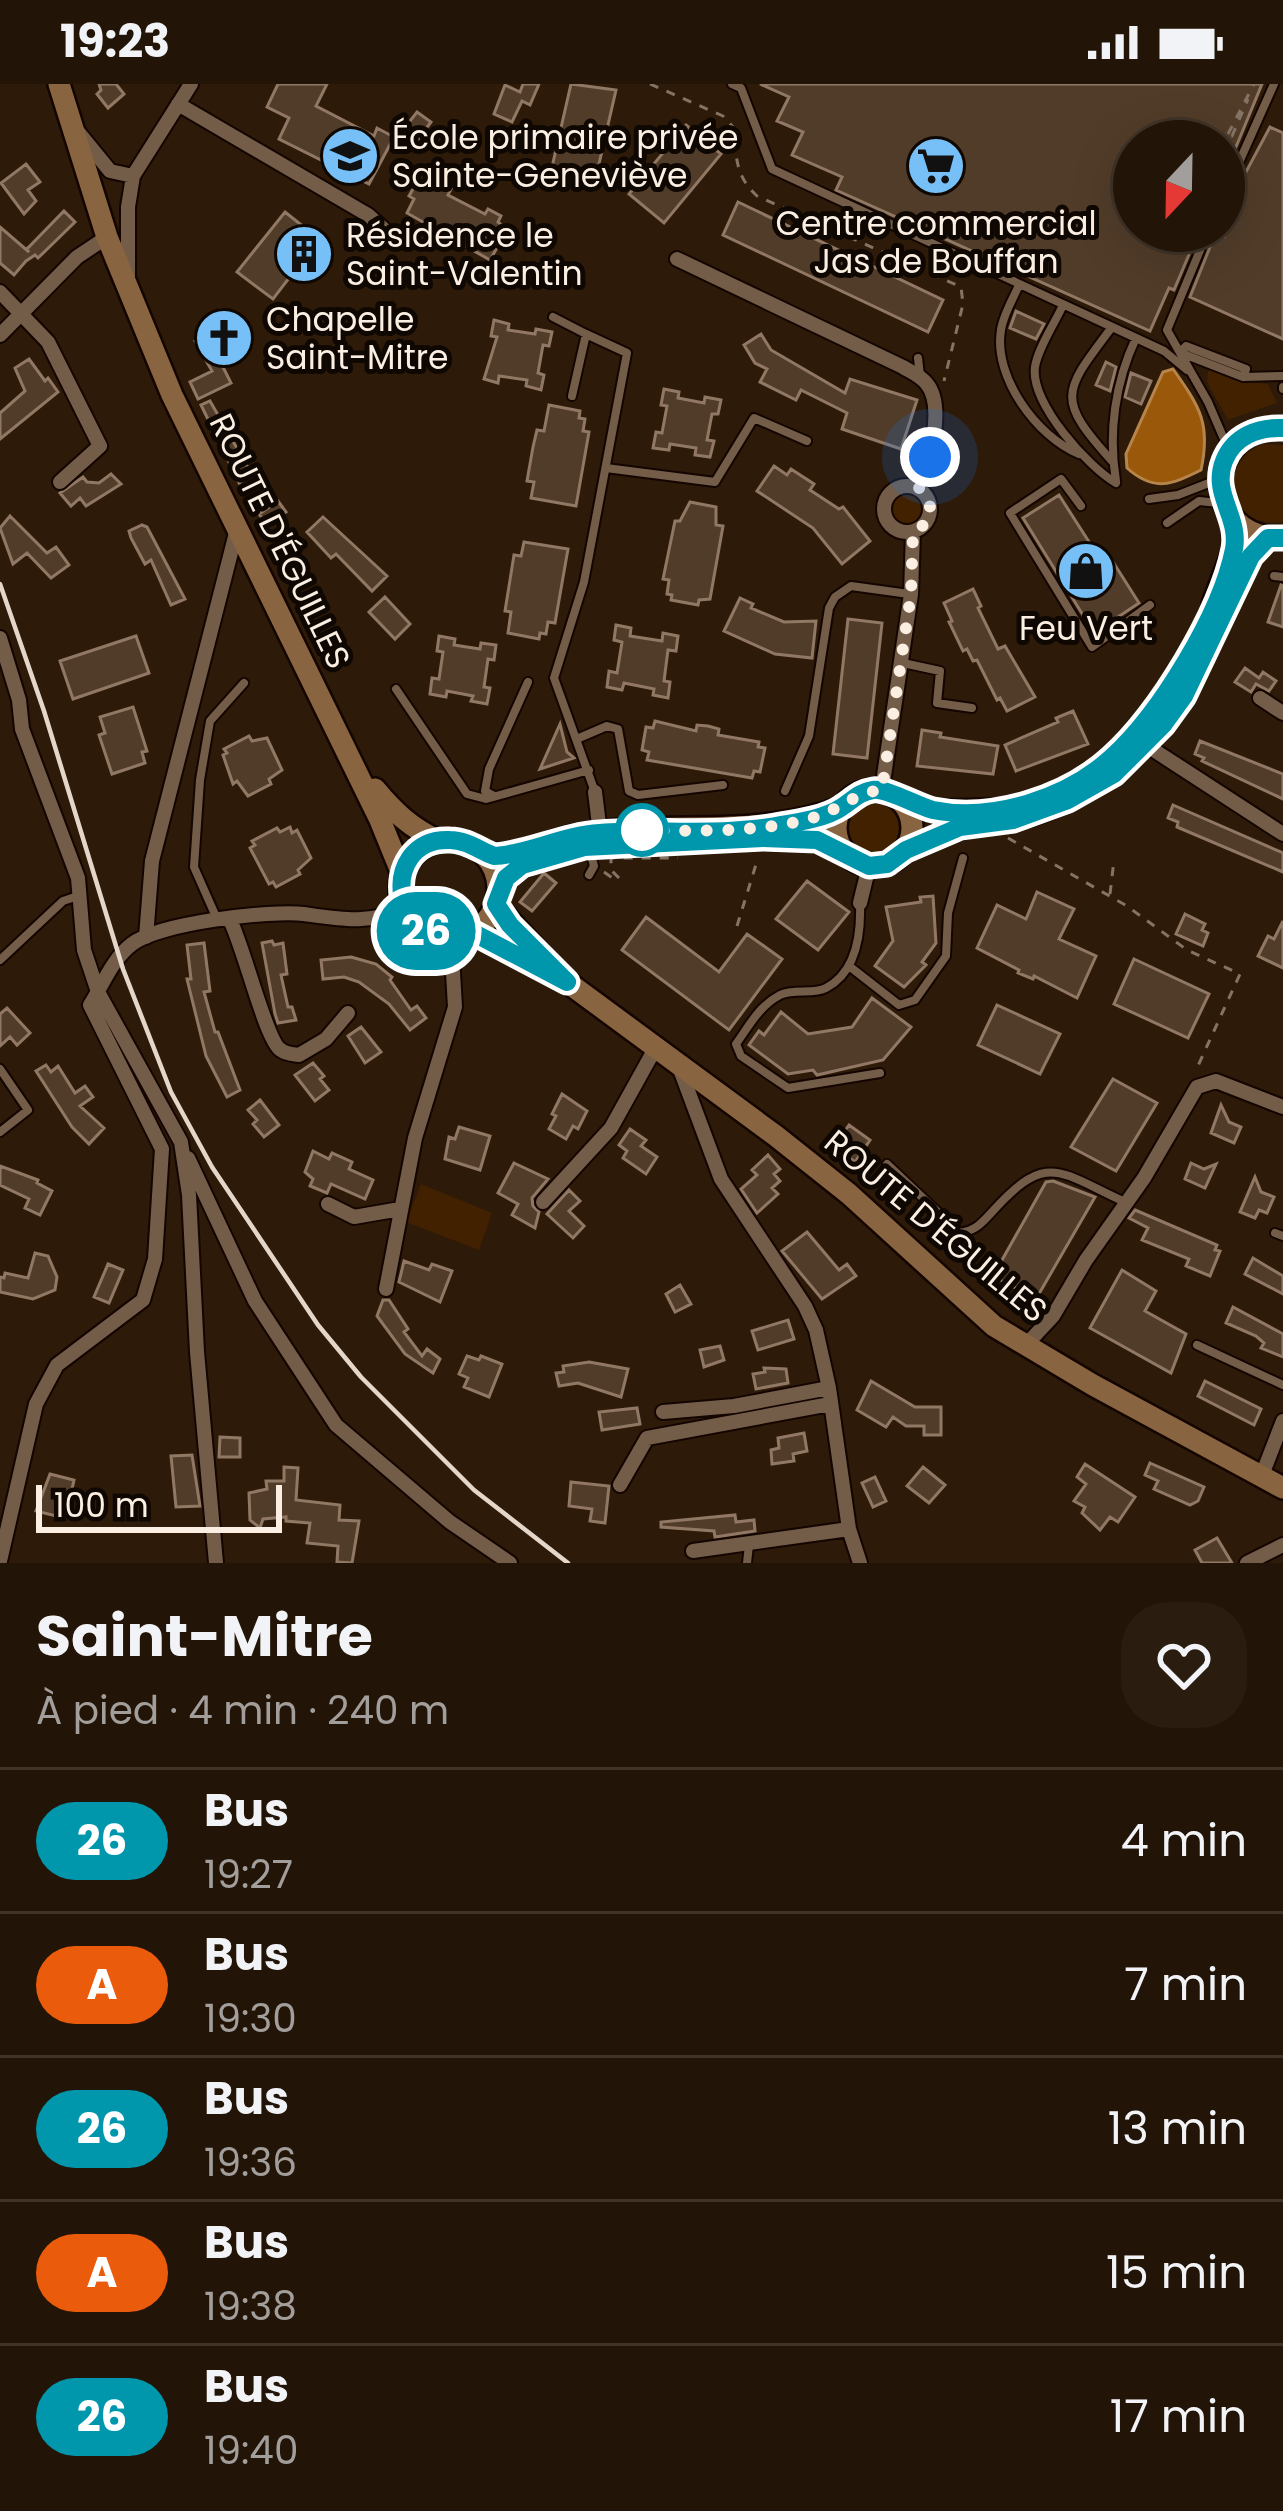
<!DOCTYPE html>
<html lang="fr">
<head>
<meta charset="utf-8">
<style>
  :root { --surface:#221406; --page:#2a1d10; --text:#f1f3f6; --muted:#a29e9b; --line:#3f3328 }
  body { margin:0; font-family:Poppins,sans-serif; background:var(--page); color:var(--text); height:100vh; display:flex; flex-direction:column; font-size:45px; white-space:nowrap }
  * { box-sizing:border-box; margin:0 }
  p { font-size:39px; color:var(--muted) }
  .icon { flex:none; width:66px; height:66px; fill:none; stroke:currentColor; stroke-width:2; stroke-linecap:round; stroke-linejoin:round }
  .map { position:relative; height:1479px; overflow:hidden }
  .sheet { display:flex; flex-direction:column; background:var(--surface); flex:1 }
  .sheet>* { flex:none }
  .badge { padding:0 24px; border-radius:39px; font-size:42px; line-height:78px }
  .needle { width:78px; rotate:202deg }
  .buttons { position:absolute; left:1113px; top:36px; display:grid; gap:24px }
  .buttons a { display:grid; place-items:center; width:132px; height:132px; border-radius:50%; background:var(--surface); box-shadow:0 12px 48px #0002,0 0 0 3px var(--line); font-size:60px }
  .scale { position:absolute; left:36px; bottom:30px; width:246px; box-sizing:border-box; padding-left:12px; border:6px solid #fbeee2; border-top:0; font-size:33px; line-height:42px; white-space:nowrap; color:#fbeee2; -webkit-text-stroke:9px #0f0702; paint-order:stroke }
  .you { position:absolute; width:60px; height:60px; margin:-30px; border:9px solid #fff; border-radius:50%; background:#1a73e8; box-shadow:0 0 0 18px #1a73e833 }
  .map>.badge { position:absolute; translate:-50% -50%; box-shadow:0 0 0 6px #fff }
  .round { display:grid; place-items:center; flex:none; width:126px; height:126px; border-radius:48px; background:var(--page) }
  .overview { display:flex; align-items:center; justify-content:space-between; height:204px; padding:0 36px }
  h1 { font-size:57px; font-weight:700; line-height:90px }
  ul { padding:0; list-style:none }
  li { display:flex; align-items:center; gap:36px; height:144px; padding:0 36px; border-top:3px solid var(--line) }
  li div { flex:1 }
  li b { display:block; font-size:45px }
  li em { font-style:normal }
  li .badge { min-width:132px; font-weight:700; text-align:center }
  .status { display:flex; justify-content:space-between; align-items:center; height:84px; padding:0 60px; background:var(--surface); direction:ltr }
  .status svg { height:33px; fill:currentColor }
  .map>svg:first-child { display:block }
</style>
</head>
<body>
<div class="status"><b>19:23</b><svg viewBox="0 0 49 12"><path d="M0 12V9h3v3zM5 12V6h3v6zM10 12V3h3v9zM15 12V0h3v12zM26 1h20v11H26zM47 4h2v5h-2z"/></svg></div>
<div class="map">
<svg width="1283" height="1479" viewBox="0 0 1283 1479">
  <rect width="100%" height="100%" fill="#2d1a08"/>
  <path fill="#412100" d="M1211 286 1237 296 1268 300 1277 319 1228 336 1207 298 1208 287Z
    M1263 360 1283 361V438C1229 446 1213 382 1263 360Z
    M892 425a15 15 0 1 1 30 0a15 15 0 1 1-30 0Z
    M849 744a25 25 0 1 1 50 0a25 25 0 1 1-50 0Z
    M421 1100 492 1129 479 1166 406 1138Z"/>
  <path fill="#99580a" stroke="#b6854b" stroke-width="3" d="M1173 285C1200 323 1211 340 1201 386 1171 401 1154 408 1127 384L1126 370 1163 288Z"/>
  <path fill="#513c29" stroke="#907864" stroke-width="3" d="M99 0H116L124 10 108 24 97 10 101 6Z
    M278 0H327L316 22 374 52 377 44 394 53 369 100 279 55 289 34 267 23Z
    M523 0H539L530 21 522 17 512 38 494 30 505 1 520 8Z
    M571 0 616 6 596 93 552 83Z
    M760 0H1262L1224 92V57H1134V147H1199L1174 206 1169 204 1150 247 836 106 842 93 792 71 803 48 777 37 789 13Z
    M417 28 431 38 410 66 396 55Z
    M686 41 721 70 664 139 629 110Z
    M1270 43 1283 49V255L1190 213 1216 148 1224 152V120L1231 116Z
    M26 80 40 98 28 106 36 117 24 130 1 99Z
    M425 97 451 105 448 111 485 130 488 125 501 132 498 138 512 150 504 165 498 162 490 176 407 129 414 115 409 112 417 98 423 101Z
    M738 118 943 216 928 248 723 151Z
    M64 127 75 138 38 174 35 171 26 177 14 191 0 179V143L29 168 27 165Z
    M285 128 319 155 273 215 237 188Z
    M220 226 246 237 250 257 243 260 240 273 220 277 231 299 198 315 190 298 212 287 195 257 215 245 214 232Z
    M1016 227 1044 240 1036 255 1010 244Z
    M494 236 509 240 508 246 535 250 536 245 552 248 549 262 543 261 538 289 544 291 541 306 526 302 527 296 499 292 498 299 484 295 497 253 491 252Z
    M761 250 771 266 845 309 850 295 917 316 901 365 842 345 847 329 801 306 796 316 760 298 767 285 755 279 744 261Z
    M29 275 45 297 48 294 58 308 0 355V329L25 307 15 284Z
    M1106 278 1116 283 1110 307 1096 301Z
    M1131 289 1151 297 1141 320 1125 313Z
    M664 305 679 308 678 314 704 319 705 313 721 316 718 330H712L707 356 714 357 710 373 695 371 696 364 670 360 669 366 653 364 656 348 662 349 667 322 661 321Z
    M210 317 258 401 244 409 201 321Z
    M549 321 580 327 579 334 585 335 583 347 589 348 576 422 531 414 534 398 527 397 533 363 537 346 544 347Z
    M774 382 787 391 791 385 814 400 810 406 839 425 843 423 870 457 842 480 813 444 757 407Z
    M111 390 121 400 86 422 80 414 71 422 60 409 83 393 87 398 99 399Z
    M1059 411 1100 475 1108 470 1139 519 1094 549 1023 434Z
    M278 417 286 428 267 441 259 430Z
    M690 418 716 423V441L723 442 710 515 699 516 698 521 671 516 672 511 667 510 669 496 663 495 675 437H680Z
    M10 432 47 469 56 463 69 481 51 494 27 469 13 480 0 444Z
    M323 433 387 492 372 507 336 470 331 474 307 448Z
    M142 441 147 443 185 515 171 521 151 476 145 480 131 454 129 447Z
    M524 458 568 465 555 539 548 538 546 550 540 549 539 555 508 549 511 528 505 527 514 471 521 472Z
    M1281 501 1283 502V543L1268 538Z
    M973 505 981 522 978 524 998 565 1005 562 1035 613 1007 627 1000 614 997 616 977 576 973 577 967 565 963 567 949 538 952 537 944 519Z
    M385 513 410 540 395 555 369 528Z
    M740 514 753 520 751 524 784 538 816 537 812 574 775 570 724 547Z
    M848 535 882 539 867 674 833 670Z
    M616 541 631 544 630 552 662 557 663 549 678 552 676 567 668 566 664 597 670 598 668 614 653 611 654 605 624 599 622 606 607 603 609 587 617 589 622 558 614 556Z
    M136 552 149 589 73 615 60 577Z
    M439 552 455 555 454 561 480 565 481 559 496 561 494 576 488 575 484 603 490 604 487 620 471 617 473 612 447 607 446 613 430 610 432 594 439 595 443 568 437 567Z
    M1245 584 1259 594 1263 588 1276 597 1269 607 1256 600 1251 608 1235 598Z
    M133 623 147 667 142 668 145 679 112 690 99 651 105 649 100 633Z
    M1073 627 1088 660 1016 687 1005 661 1058 638 1056 634Z
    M655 637 696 647 697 641 708 642 719 645 718 651 759 658 758 663 765 664 760 688 754 687 752 694 647 676 649 668 642 666 646 643 653 644Z
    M560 640 567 668 574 674 540 685Z
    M922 646 941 649 940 653 998 662 993 690 917 682Z
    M249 652 252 657 267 654 282 686 269 695 271 700 248 712 237 697 233 700 223 671 227 669 224 665Z
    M1200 657 1283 690V715L1202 677 1204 674 1195 670Z
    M1173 721 1283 769V788L1177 743 1178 738 1168 734Z
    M290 743 292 749 297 746 311 774 298 786 300 790 276 803 273 798 269 800 250 764 255 761 252 757 277 744 280 748Z
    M544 789 556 799 532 827 520 818Z
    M807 797 849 828 818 866 776 835Z
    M1037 808 1074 825 1059 855 1096 872 1077 914 1034 892 1033 895 1018 889 1019 886 977 864 997 821 1026 835Z
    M933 812 936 859 922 878 926 881 904 903 875 882 893 857 886 823 921 818 920 813Z
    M1185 830 1205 840 1202 846 1208 849 1203 862 1176 850Z
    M646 833 719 888 747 850 782 875 729 946 622 866Z
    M1283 837V884L1258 872 1268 852 1274 855Z
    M272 857 274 861 283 859 287 890 281 891 288 923H292L296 936 278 939 275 930 262 859Z
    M204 859 210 907 204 908 215 948H218L240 1006 227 1013 206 972 187 895H191L187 861Z
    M351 873 376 880 392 893 390 896 411 926 417 922 426 934 410 946 389 920 359 898 344 893 323 895 321 876Z
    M1134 875 1209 910 1188 954 1114 920Z
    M872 914 911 943 883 976 817 991 813 986 788 990 749 961 759 947 764 951 781 928 808 950 852 943Z
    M997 921 1060 950 1040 990 978 961Z
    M7 924 30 949 17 961 10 953 0 962V930Z
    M361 943 381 968 365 979 348 952Z
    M313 979 324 992 320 995 329 1006 315 1017 295 991Z
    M46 981 51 988 58 982 75 1009 85 1002 93 1013 80 1022 104 1044 89 1060 72 1043 36 987Z
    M1113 995 1157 1019 1116 1087 1071 1063Z
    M562 1010 587 1027 578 1045 573 1042 566 1055 549 1045 556 1032 552 1030Z
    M260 1016 279 1041 264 1053 253 1040 257 1036 248 1026Z
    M1221 1021 1229 1038 1241 1043 1234 1059 1211 1049Z
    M849 1041 870 1056 855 1078 834 1063Z
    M459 1043 490 1052 480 1086 445 1075 449 1053 455 1055Z
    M630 1045 646 1056 641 1062 657 1073 646 1090 623 1074 627 1067 619 1061Z
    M313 1067 329 1075 332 1069 352 1078 349 1085 373 1096 365 1115 331 1100 327 1109 310 1102 313 1095 305 1088Z
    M768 1071 780 1085 774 1090 780 1097 772 1104 778 1110 757 1129 741 1105 757 1091 752 1086Z
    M514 1079 548 1095 532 1114 533 1122 539 1128 535 1144 512 1131 518 1120 498 1109Z
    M1191 1079 1204 1085 1216 1080 1205 1104 1185 1095Z
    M0 1082 38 1096 37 1099 52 1107 40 1131 25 1124 29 1115 0 1101Z
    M1255 1093 1261 1108 1274 1113 1267 1129 1259 1126 1255 1134 1240 1128Z
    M1053 1097 1095 1113 1036 1215 993 1192 1046 1098Z
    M569 1106 580 1117 569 1127 584 1142 573 1154 547 1130Z
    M1135 1126 1217 1161 1215 1166 1220 1167 1210 1192 1186 1182 1189 1175 1142 1156 1148 1144 1129 1134Z
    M807 1148 839 1186 847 1180 856 1192 822 1215 782 1167Z
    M35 1169 48 1172 57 1193 55 1206 33 1215 0 1208V1193L4 1194 5 1189 28 1194Z
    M1253 1174 1283 1192V1210L1245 1190Z
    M404 1177 429 1186 432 1180 452 1187 440 1218 399 1198Z
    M108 1180 123 1186 109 1219 94 1213Z
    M1122 1186 1156 1207 1145 1227 1186 1250 1171 1289 1090 1244Z
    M680 1201 691 1220 675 1228 666 1210Z
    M383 1216H389L408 1245 404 1248 422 1272 427 1265 440 1275 433 1289 405 1270 377 1232Z
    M1233 1223 1283 1250V1273L1261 1264 1264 1259 1256 1252 1226 1239Z
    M788 1236 794 1255 758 1266 752 1247Z
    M720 1262 724 1276 704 1283 700 1266Z
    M467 1272 479 1276 481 1272 502 1280 489 1313 464 1303 468 1294 459 1290Z
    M589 1278 628 1285 621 1313 578 1299 559 1302 556 1289 564 1288 563 1282Z
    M764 1284 786 1285 788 1299 756 1305 753 1290 765 1288Z
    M871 1297 915 1323H941V1351H924V1342H906L893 1333 886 1343 857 1326Z
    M1205 1297 1261 1325 1254 1341 1198 1312Z
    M637 1324 640 1340 602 1346 599 1328Z
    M804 1349 807 1367 793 1370 794 1377 772 1380 771 1366 779 1364 778 1354Z
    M220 1353 240 1354V1373H219Z
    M192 1371 200 1422 176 1423 171 1372Z
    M1150 1379 1204 1403 1198 1417 1190 1421 1154 1405 1158 1397 1145 1391Z
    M1085 1380 1135 1413 1118 1438 1110 1433 1100 1446 1082 1429 1085 1423 1074 1417 1086 1400 1077 1393Z
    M284 1383 298 1384 296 1416 340 1421 339 1436 359 1437 352 1479 337 1478 338 1462 307 1459 310 1439 286 1437V1433L263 1435 260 1444 250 1436 249 1409 267 1405 266 1397H284Z
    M923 1383 945 1401 929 1419 907 1402Z
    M50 1390 74 1396 69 1419 64 1418 60 1433 36 1427Z
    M875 1393 886 1417 873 1423 862 1399Z
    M571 1398 609 1402 605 1439 590 1437 592 1425 569 1422Z
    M735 1431 736 1438 754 1436 755 1447 715 1453 714 1447 661 1443V1438Z
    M1217 1454 1232 1479H1202L1195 1466Z"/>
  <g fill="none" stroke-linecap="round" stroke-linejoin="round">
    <g stroke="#140500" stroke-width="12">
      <path id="lane" d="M732 0 741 4 772 85 1136 254
        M1224 112 1274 0
        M1208 147 1167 246 1208 318 1227 362
        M1019 201C1013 215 1003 231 1001 246 993 293 1037 353 1079 370
        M1063 221C1055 239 1038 264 1035 283 1030 319 1088 383 1116 399
        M553 233 586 250
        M1112 243C1063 308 1055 314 1112 377
        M1180 268 1186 262 1246 285 1243 293
        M1181 269 1243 293 1283 292
        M918 274 920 292
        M1283 303V305
        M572 312 586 250 627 269 584 498 554 594 595 708
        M606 384 715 398 754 334 807 357
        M1116 397C1108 350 1115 298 1136 254L1164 267 1187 286
        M1149 415 1178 411 1219 395
        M1081 422 1061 395 1010 429 1092 563 1150 521
        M1167 439 1199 417 1218 419
        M1274 492 1283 493
        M903 579 940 587 937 619 972 624
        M396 605 467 710 486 715 589 686
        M579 654 607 642 618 645 629 707 638 711 723 701
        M785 707 809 652 829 524 835 513 851 502 909 510
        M494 712 485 707 489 685 528 598
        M589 791 594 782 589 763
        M860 820C861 850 857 888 826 904 813 911 794 904 780 911 759 922 749 942 736 960L741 972 788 1004 880 989
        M217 835 194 783 200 696 210 637 244 599
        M0 876 63 817 78 812
        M849 882 899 921 915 916 946 872 948 829 963 774
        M0 985 28 1026 0 1048
        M887 1080 960 1149C976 1146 981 1140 992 1128 1048 1066 1058 1088 1127 1119
        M1275 1149 1283 1152
        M1197 1261 1283 1301
        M747 1479 749 1461"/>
    </g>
    <g stroke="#140500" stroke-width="18">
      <path id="street" d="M178 20 368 131 397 157
        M79 49 110 87 133 92
        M677 175 903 283C911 288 921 292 927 300 945 322 930 380 918 403
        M128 194V123L133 92 191 0
        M0 208 48 258 100 362 60 398
        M0 251 77 173 107 153
        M884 425a23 23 0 1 1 46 0a23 23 0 1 1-46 0Z
        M0 554 19 616 22 645 78 794 84 866 98 908 181 1058 189 1111 197 1268 216 1479
        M1260 614 1283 629
        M1146 661 1283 750
        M882 705 911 510 913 448
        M595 708 600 749
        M860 819 869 782
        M229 834C243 859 266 958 281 966 286 970 293 970 299 971L326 955 348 929
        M146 853 152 777 237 445
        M678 980 721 1095 805 1222 816 1246 829 1304 849 1445 860 1479
        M188 1074 255 1217 336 1341 450 1438 510 1479
        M543 1118 611 1044 656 963
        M328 1120 354 1133 400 1125
        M386 1205 415 1054 455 923 451 854
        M1024 1263 1053 1232 1086 1176 1144 1094 1197 1003 1216 997 1283 1023
        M663 1328 734 1322 829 1304
        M1262 1391 1283 1337
        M620 1401 647 1354 830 1320
        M693 1467 849 1445
        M0 1477 36 1320 57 1281 143 1216 155 1175 162 1065 90 921C102 902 113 874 132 860 158 839 271 826 304 830 340 835 370 841 404 824
        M1247 1479 1283 1461"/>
    </g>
    <g stroke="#140500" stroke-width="26">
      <path id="secondary" d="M59 0 107 153 172 311 380 736 402 790
        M1279 454C1200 453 1201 341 1283 344
        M1213 520 1234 465 1233 435
        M375 705C394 728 411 744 439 757
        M836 744a38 38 0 1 1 76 0a38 38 0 1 1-76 0Z
        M899 715 935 727 991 726
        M762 755 816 756 844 768
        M400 805a49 49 0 1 1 98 0a49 49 0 1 1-98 0Z
        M906 766C923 759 940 750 957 745 984 736 1012 738 1039 728 1165 683 1198 582 1251 472L1268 454
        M481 767C510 779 548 756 578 751 669 735 753 757 843 723
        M498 811 512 787 546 772
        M496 821 550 881
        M472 848 567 898 776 1052 849 1110 994 1242 1093 1301 1283 1404"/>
    </g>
    <path stroke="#857465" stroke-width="3" stroke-dasharray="9 9" stroke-linecap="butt" d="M650 0 723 32 733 43C737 72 734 91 757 112L961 203 963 220 944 297
      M1228 50 1254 0
      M1218 52 1226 55 1228 50 1232 52 1248 15
      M1008 754 1127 822 1187 866 1240 890 1197 984
      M604 788 614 795
      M619 794 611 786V774H678
      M1110 810 1114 776
      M737 842 758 774"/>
    <use href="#lane" stroke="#735d49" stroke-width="8"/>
    <use href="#street" stroke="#735d49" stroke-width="14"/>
    <use href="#secondary" stroke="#896440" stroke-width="21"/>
    <path stroke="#e4d7ca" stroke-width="4.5" d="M0 500 44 627 123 885 171 1008 212 1083 318 1241 361 1293 474 1406 568 1479"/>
  </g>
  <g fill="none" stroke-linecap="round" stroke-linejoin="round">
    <g stroke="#fff" stroke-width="27">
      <path id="line" d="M1283 344C1258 343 1234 352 1224 377 1211 410 1240 432 1234 465 1221 530 1160 630 1111 674 1067 714 993 738 933 726 917 722 887 704 873 706 859 708 853 716 842 723 826 734 800 738 781 741 730 752 655 745 600 749 563 751 529 770 494 772 479 766 466 756 450 756 374 753 392 881 472 848L567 898 510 841 496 820 506 794 522 781 584 763 763 754 817 756 869 782 887 780 906 766 960 743 1013 736 1068 716 1114 690 1163 641 1184 612 1251 472 1268 454H1283"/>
    </g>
    <use href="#line" stroke="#0096ac" stroke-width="18"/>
    <path stroke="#fbeee2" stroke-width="12" stroke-dasharray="0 21.6" d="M642 746C695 747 759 749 812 734 838 727 855 708 882 706L911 510 913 448C935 437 935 419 918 403L930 373"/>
  </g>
  <defs>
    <g id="school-disc" transform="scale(3)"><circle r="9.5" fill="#76c0f7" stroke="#0f0702"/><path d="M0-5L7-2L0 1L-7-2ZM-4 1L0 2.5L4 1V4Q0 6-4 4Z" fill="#111"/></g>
    <g id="supermarket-disc" transform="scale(3)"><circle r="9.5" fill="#76c0f7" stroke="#0f0702"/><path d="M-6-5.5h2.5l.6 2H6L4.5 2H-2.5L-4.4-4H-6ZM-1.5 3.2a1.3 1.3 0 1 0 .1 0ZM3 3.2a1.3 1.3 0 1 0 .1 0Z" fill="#111"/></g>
    <g id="building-disc" transform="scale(3)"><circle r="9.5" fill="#76c0f7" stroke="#0f0702"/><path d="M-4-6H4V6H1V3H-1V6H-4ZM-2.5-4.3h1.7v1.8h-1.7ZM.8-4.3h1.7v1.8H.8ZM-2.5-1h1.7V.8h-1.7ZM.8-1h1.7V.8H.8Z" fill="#111"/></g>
    <g id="church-disc" transform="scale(3)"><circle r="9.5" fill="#76c0f7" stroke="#0f0702"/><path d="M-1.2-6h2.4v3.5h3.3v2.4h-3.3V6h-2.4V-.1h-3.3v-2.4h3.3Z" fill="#111"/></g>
    <g id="shop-disc" transform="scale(3)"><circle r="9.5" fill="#76c0f7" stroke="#0f0702"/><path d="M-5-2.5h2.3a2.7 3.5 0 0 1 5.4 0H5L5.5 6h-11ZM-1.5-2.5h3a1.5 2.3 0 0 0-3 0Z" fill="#111"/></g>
  </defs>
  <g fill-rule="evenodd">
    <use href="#school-disc" x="350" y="72"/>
    <use href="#supermarket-disc" x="936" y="82"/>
    <use href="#building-disc" x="304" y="170"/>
    <use href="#church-disc" x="224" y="254"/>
    <use href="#shop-disc" x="1086" y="487"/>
  </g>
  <circle fill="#fff" stroke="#0096ac" stroke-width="6" cx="642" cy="746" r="24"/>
  <g text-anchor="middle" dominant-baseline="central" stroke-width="10" stroke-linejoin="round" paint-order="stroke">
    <g font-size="33" fill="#fbeee2" stroke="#0f0702" text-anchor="start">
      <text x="392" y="53">École primaire privée<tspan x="392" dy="38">Sainte-Geneviève</tspan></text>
      <text x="936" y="139" text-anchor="middle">Centre commercial<tspan x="936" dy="38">Jas de Bouffan</tspan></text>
      <text x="346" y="151">Résidence le<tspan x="346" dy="38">Saint-Valentin</tspan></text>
      <text x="266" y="235">Chapelle<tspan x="266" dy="38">Saint-Mitre</tspan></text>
      <text x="1086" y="544" text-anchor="middle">Feu Vert</text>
    </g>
    <g font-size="33" fill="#fbeee2" stroke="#0f0702">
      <text transform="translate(280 457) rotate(64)">ROUTE D'ÉGUILLES</text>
      <text transform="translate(936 1142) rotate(40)">ROUTE D'ÉGUILLES</text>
    </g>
  </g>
</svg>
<div class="buttons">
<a><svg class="needle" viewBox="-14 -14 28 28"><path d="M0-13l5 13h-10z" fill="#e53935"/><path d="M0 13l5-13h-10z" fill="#a29e9b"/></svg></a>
</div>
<div class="scale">100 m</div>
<div class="you" style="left:930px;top:373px"></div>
<b class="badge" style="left:426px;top:847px;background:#0096ac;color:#fff">26</b>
</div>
<section class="sheet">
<div class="overview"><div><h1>Saint-Mitre</h1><p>À pied · 4 min · 240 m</p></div><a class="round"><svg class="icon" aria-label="heart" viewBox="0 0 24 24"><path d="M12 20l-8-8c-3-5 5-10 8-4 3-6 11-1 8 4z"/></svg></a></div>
<ul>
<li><span class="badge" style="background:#0096ac;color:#fff">26</span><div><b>Bus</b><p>19:27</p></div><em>4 min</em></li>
<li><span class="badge" style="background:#ea5b0b;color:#fff">A</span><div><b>Bus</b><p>19:30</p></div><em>7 min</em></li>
<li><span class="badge" style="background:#0096ac;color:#fff">26</span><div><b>Bus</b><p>19:36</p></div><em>13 min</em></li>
<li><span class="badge" style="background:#ea5b0b;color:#fff">A</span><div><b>Bus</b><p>19:38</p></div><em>15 min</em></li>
<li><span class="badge" style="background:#0096ac;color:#fff">26</span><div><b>Bus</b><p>19:40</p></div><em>17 min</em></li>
</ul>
</section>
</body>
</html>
